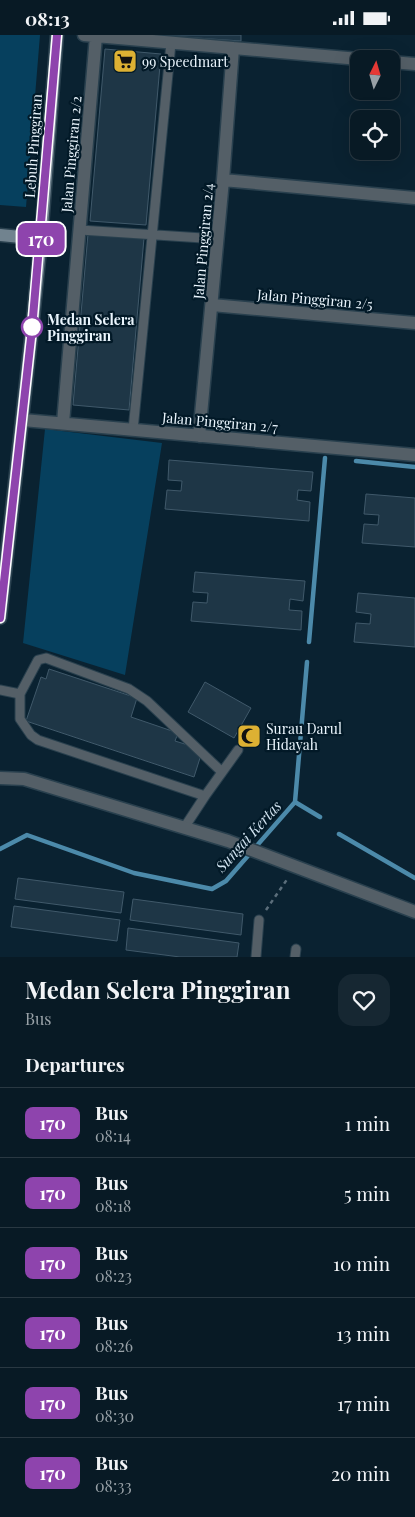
<!DOCTYPE html>
<html lang="en">
<head>
<meta charset="utf-8">
<style>
  :root { --surface:#081a25; --page:#162732; --text:#f1f3f6; --muted:#98a1a7; --line:#293842 }
  body { margin:0; font-family:"Playfair Display",serif; background:var(--page); color:var(--text); height:100vh; display:flex; flex-direction:column; font-size:19px; white-space:nowrap }
  * { box-sizing:border-box; margin:0 }
  p { font-size:16px; color:var(--muted) }
  .icon { flex:none; width:28px; height:28px; fill:none; stroke:currentColor; stroke-width:2; stroke-linecap:round; stroke-linejoin:round }
  .map { position:relative; height:922px; overflow:hidden }
  .panel { display:flex; flex-direction:column; background:var(--surface); flex:1 }
  .panel>* { flex:none }
  .badge { padding:0 10px; border-radius:8px; font-size:18px; line-height:32px }
  .needle { width:32px; rotate:5deg }
  .controls { position:absolute; left:350px; top:15px; display:grid; gap:10px }
  .controls a { display:grid; place-items:center; width:50px; height:50px; border-radius:10px; background:var(--surface); box-shadow:0 5px 20px #0002,0 0 0 1px var(--line); font-size:25px }
  .map>.badge { position:absolute; translate:-50% -50%; box-shadow:0 0 0 2px #fff }
  h2 { padding:0 25px; font-size:19px; line-height:45px }
  .round { display:grid; place-items:center; flex:none; width:52px; height:52px; border-radius:15px; background:var(--page) }
  .overview { display:flex; align-items:center; justify-content:space-between; height:85px; padding:0 25px }
  h1 { font-size:24px; font-weight:700; line-height:38px }
  ul { padding:0; list-style:none }
  li { display:flex; align-items:center; gap:15px; height:70px; padding:0 25px; border-top:1px solid var(--line) }
  li div { flex:1 }
  li b { display:block; font-size:19px }
  li em { font-style:normal }
  li .badge { min-width:55px; font-weight:700; text-align:center }
  .status { display:flex; justify-content:space-between; align-items:center; height:35px; padding:0 25px; background:var(--surface); direction:ltr }
  .status svg { height:14px; fill:currentColor }
  .map>svg:first-child { display:block }
</style>
</head>
<body>
<div class="status"><b>08:13</b><svg viewBox="0 0 49 12"><path d="M0 12V9h3v3zM5 12V6h3v6zM10 12V3h3v9zM15 12V0h3v12zM26 1h20v11H26zM47 4h2v5h-2z"/></svg></div>
<div class="map">
<svg width="415" height="922" viewBox="0 0 415 922">
  <rect width="100%" height="100%" fill="#0a2231"/>
  <path fill="#06405e" d="M0 0H40L26 172 0 170Z
    M45 394 162 408 125 640 23 608Z"/>
  <g fill="none" stroke-linecap="round" stroke-linejoin="round">
    <path stroke="#4c8aaa" stroke-width="4.5" d="M356 426 415 432
      M309 607 325 423
      M295 767 320 782
      M339 799 415 843
      M0 814 27 800 134 838 212 854 226 846 295 767 307 627"/>
  </g>
  <path fill="#1e3646" stroke="#40596a" d="M152 0H241V6Z
    M105 14 161 19 146 190 90 186Z
    M88 199 144 203 129 375 73 370Z
    M169 425 313 437 311 456 298 455 297 465 310 467 309 486 165 474 167 455 181 456 182 446 168 445Z
    M366 459 415 463V512L362 508 364 489 378 490 379 480 364 479Z
    M195 537 305 546 303 566 290 564 289 575 302 576 301 595 191 586 193 567 207 568 208 558 193 557Z
    M358 558 415 563V612L354 607 356 588 370 589 371 579 356 577Z
    M49 634 137 663 131 682 178 698 175 706 188 710 200 723 194 742 26 686 41 642 46 644Z
    M205 647 251 673 234 703 188 677Z
    M18 843 124 857 121 878 15 864Z
    M133 864 243 879 241 900 130 885Z
    M14 871 120 885 117 906 11 892Z
    M128 893 239 908 237 922H180L126 915Z"/>
  <g fill="none" stroke-linecap="round" stroke-linejoin="round">
    <g stroke="#29404e" stroke-width="11">
      <path id="lane" d="M80 195 218 204
        M133 395 171 8
        M0 655 20 659
        M205 761 38 705 31 700 20 684V659L38 625 46 623 129 654 147 666 222 737
        M184 793 205 761 238 715
        M256 922 259 885
        M295 922 296 914"/>
    </g>
    <g stroke="#29404e" stroke-width="15">
      <path id="street" d="M84 0 359 24
        M391 27 415 29
        M223 145 415 163
        M212 270 415 288
        M23 385 415 420
        M63 388 96 1
        M199 401 223 145 233 13
        M0 743 24 744 228 806 415 877"/>
    </g>
    <g stroke="#29404e" stroke-width="15">
      <path id="secondary" d="M0 200 41 204
        M0 583 32 294 41 204 57 0"/>
    </g>
    <path stroke="#5b6e7b" stroke-width="2.5" stroke-dasharray="4 4" stroke-linecap="butt" d="M266 875 288 843"/>
    <use href="#lane" stroke="#545f67" stroke-width="9"/>
    <use href="#street" stroke="#545f67" stroke-width="12"/>
    <use href="#secondary" stroke="#71838f" stroke-width="12"/>
  </g>
  <g fill="none" stroke-linecap="round" stroke-linejoin="round">
    <g stroke="#fff" stroke-width="11">
      <path id="line" d="M0 583 32 294 57 0"/>
    </g>
    <use href="#line" stroke="#8e44ad" stroke-width="8"/>
  </g>
  <defs>
    <g id="supermarket-square" transform="scale(1.25)"><rect x="-9" y="-9" width="18" height="18" rx="4" fill="#ddb133" stroke="#021927"/><path d="M-6-5.5h2.5l.6 2H6L4.5 2H-2.5L-4.4-4H-6ZM-1.5 3.2a1.3 1.3 0 1 0 .1 0ZM3 3.2a1.3 1.3 0 1 0 .1 0Z" fill="#111"/></g>
    <g id="mosque-square" transform="scale(1.25)"><rect x="-9" y="-9" width="18" height="18" rx="4" fill="#ddb133" stroke="#021927"/><path d="M3.5-4.9A6 6 0 1 0 3.5 4.9A5 5 0 1 1 3.5-4.9Z" fill="#111"/></g>
  </defs>
  <g fill-rule="evenodd">
    <use href="#supermarket-square" x="125" y="26"/>
    <use href="#mosque-square" x="249" y="701"/>
  </g>
  <circle fill="#fff" stroke="#8e44ad" stroke-width="2.5" cx="32" cy="292" r="10"/>
  <g text-anchor="middle" dominant-baseline="central" stroke-width="4.5" stroke-linejoin="round" paint-order="stroke">
    <g font-size="14" fill="#eaf5fd" stroke="#021927" text-anchor="start">
      <text x="142" y="26">99 Speedmart</text>
      <text x="266" y="693">Surau Darul<tspan x="266" dy="16">Hidayah</tspan></text>
    </g>
    <g font-size="14" fill="#eaf5fd" stroke="#021927">
      <text transform="translate(33 111) rotate(-86)">Lebuh Pinggiran</text>
      <text transform="translate(71 119) rotate(-85)">Jalan Pinggiran 2/2</text>
      <text transform="translate(203 206) rotate(-85)">Jalan Pinggiran 2/4</text>
      <text transform="translate(315 264) rotate(5)">Jalan Pinggiran 2/5</text>
      <text transform="translate(220 387) rotate(5)">Jalan Pinggiran 2/7</text>
    </g>
    <g font-size="14" font-weight="bold" fill="#eaf5fd" stroke="#021927" text-anchor="start">
      <text x="47" y="284">Medan Selera<tspan x="47" dy="16">Pinggiran</tspan></text>
    </g>
    <g font-size="15" font-style="italic" fill="#d2e4f1" stroke="#021927">
      <text transform="translate(248 801) rotate(-48)">Sungai Kertas</text>
    </g>
  </g>
</svg>
<div class="controls">
<a><svg class="needle" viewBox="-14 -14 28 28"><path d="M0-13l5 13h-10z" fill="#e53935"/><path d="M0 13l5-13h-10z" fill="#98a1a7"/></svg></a>
<a><svg class="icon" aria-label="locate" viewBox="0 0 24 24"><circle cx="12" cy="12" r="6"/><path d="M12 2v4M12 18v4M2 12h4M18 12h4"/></svg></a>
</div>
<b class="badge" style="left:41px;top:204px;background:#8e44ad;color:#fff">170</b>
</div>
<section class="panel">
<div class="overview"><div><h1>Medan Selera Pinggiran</h1><p>Bus</p></div><a class="round"><svg class="icon" aria-label="heart" viewBox="0 0 24 24"><path d="M12 20l-8-8c-3-5 5-10 8-4 3-6 11-1 8 4z"/></svg></a></div>
<h2>Departures</h2>
<ul>
<li><span class="badge" style="background:#8e44ad;color:#fff">170</span><div><b>Bus</b><p>08:14</p></div><em>1 min</em></li>
<li><span class="badge" style="background:#8e44ad;color:#fff">170</span><div><b>Bus</b><p>08:18</p></div><em>5 min</em></li>
<li><span class="badge" style="background:#8e44ad;color:#fff">170</span><div><b>Bus</b><p>08:23</p></div><em>10 min</em></li>
<li><span class="badge" style="background:#8e44ad;color:#fff">170</span><div><b>Bus</b><p>08:26</p></div><em>13 min</em></li>
<li><span class="badge" style="background:#8e44ad;color:#fff">170</span><div><b>Bus</b><p>08:30</p></div><em>17 min</em></li>
<li><span class="badge" style="background:#8e44ad;color:#fff">170</span><div><b>Bus</b><p>08:33</p></div><em>20 min</em></li>
</ul>
</section>
</body>
</html>
